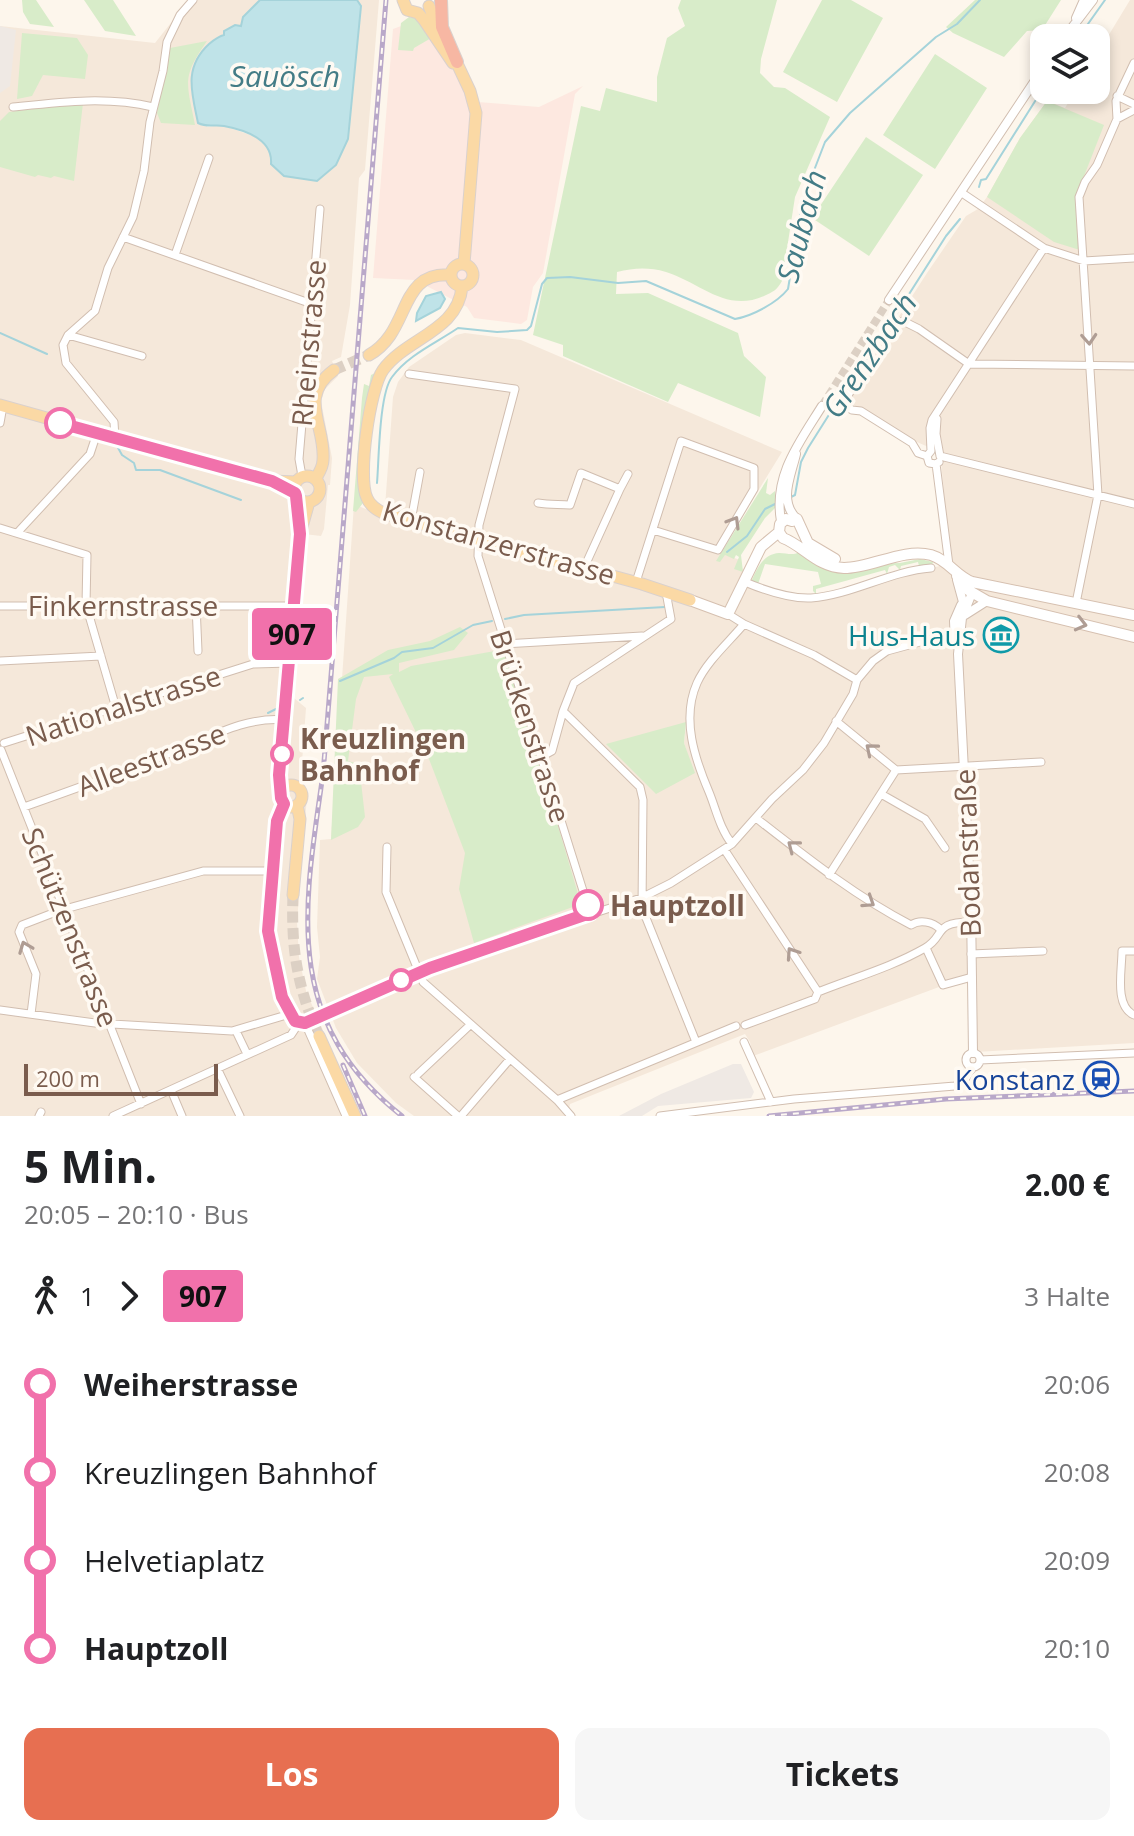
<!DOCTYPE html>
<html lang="de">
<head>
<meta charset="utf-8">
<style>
  :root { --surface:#fff; --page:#f6f6f6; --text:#202124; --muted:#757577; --accent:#e76f51 }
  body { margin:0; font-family:"Open Sans",sans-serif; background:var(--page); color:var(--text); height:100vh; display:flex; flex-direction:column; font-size:30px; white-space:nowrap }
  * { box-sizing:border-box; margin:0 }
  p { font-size:26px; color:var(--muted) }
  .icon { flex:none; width:44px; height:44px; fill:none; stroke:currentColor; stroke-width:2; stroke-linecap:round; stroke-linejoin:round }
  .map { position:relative; height:1116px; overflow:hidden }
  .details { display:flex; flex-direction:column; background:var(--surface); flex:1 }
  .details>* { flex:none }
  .badge { padding:0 16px; border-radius:6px; font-size:28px; line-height:52px }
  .controls { position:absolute; left:1030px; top:24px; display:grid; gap:16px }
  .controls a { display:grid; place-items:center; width:80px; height:80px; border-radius:16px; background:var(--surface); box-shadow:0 4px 12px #0003; font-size:40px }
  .scale { position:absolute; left:24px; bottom:20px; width:194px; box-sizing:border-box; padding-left:8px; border:4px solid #7a5c4d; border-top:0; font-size:22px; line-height:28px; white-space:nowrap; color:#7a5c4d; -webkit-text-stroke:6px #fffaf3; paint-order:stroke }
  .map>.badge { position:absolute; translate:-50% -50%; box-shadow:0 0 0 4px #fff }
  .legs { display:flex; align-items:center; gap:12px; height:88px; padding:0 24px; font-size:26px }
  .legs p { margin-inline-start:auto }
  .overview { display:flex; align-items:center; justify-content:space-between; height:136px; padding:0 24px }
  h1 { font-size:44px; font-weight:700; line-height:60px }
  .cta { display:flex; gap:16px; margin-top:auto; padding:16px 24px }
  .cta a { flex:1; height:92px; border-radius:16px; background:var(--accent); color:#fff; font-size:32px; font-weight:700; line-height:92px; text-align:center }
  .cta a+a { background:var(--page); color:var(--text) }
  ul { padding:0 24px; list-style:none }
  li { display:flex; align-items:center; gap:28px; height:88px; font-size:30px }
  li i { display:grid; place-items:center; width:12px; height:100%; margin:0 10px; background:currentColor }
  li i::after { content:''; width:20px; height:20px; margin:-10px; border:6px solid; border-radius:50%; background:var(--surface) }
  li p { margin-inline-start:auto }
  li:first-child i { background:linear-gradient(#0000 50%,currentColor 0) }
  li:last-child i { background:linear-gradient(currentColor 50%,#0000 0) }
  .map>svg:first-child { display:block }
</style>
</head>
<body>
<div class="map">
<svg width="1134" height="1116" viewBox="0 0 1134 1116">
  <rect width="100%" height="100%" fill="#fdf6ec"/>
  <path fill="#f5e8da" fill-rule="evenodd" d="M189 0H260L243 17 241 26 221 38 207 127 221 125 257 137 265 142 271 155V164L348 139 361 6 357 0H379L365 170 359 178 350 305 341 357 332 361 338 376 325 389 321 401 332 458 330 485H328L324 529 321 536 304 534 289 694 306 708 301 776 307 796 297 922 299 957 306 991 360 1116H0V26L155 43Z
    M1130 0H1134V1043L976 1052 966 977 753 1056 750 1042 745 1034 570 1104 569 1109 576 1116H414L396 1103 357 1063 336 1028 317 979 320 957 317 927 320 840 331 839 354 504 382 516 385 507 393 397 398 382 409 367 456 335 465 333 521 340 782 452 720 553 740 560 743 571 737 583 757 591 806 601 951 563 940 452 910 439 847 401 869 363 927 273 966 216 978 209 987 197 1020 138 1047 101 1065 108 1076 90H1096V56ZM686 723 684 743 689 759 656 793 645 782Z"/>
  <path fill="#fde8e0" d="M417 20 437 44 463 86 478 102 539 107 583 86 575 94 543 273 533 287 527 320 521 324 474 318 467 307 415 280 373 278 393 29Z"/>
  <path fill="#efe9e4" d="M0 26 16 30 10 86 0 93Z
    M733 1064H741L754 1092 751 1098 658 1106 642 1116H619L661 1094Z"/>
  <path fill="#d8ecc9" d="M22 0H36L54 27 30 24 23 12Z
    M84 0H113L136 36 105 31Z
    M681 0H777L761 59 760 73 774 87 785 88 830 117 795 197 782 281C777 290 773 292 764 296 726 313 701 283 666 272 648 267 634 268 617 272L616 294 648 293 738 333 744 356 766 377 760 417 678 383 668 402 563 356V345L533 335 581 106 600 111 606 88 657 102V77L667 38 685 26 678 8Z
    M822 0H851L883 18 837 102 783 72Z
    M975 0H1061L1042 30 1027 31 1004 57 953 33 946 27Z
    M409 17 418 19 433 37 414 48 413 51 398 50 401 23Z
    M22 33 77 38 88 55 85 79 43 75 32 96 17 99Z
    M207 41C181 78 187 83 195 125L161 123 157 113 170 48Z
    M935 54 987 88 935 169 883 135Z
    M1047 101 1104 125 1077 194 1083 251 1054 242 987 197 1020 138Z
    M83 103 74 181 54 176 51 178 38 175 35 177 0 167V121L9 112Z
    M866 137 923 175 869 256 812 218Z
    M375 373 369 392 363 503 356 512 353 511 362 398 364 384 369 386 371 375Z
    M768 478 766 493 770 495 775 491V508L765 518 741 555 743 572 734 569 739 557 736 555 734 559 725 555 720 562 716 561Z
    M800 552 822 565 900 563 920 559 933 562 932 565 919 566 918 562 901 566 900 570 895 565 889 567 887 574 885 570 816 589V594L813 591V586L821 584 818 572 765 564 758 584 751 582C757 569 763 554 779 553 788 553 791 556 800 552Z
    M460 627 468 633 454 650 399 663V672L411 666 506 649 581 904 474 943 459 889 465 853 429 759 389 677 393 674 364 677 356 699 348 761 359 764 365 817 358 827 331 840 338 679 388 650 430 641Z
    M686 722 684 743 695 773 656 794 606 744Z"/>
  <path fill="#bfe3e8" stroke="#a5d3da" stroke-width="2" d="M260 0H357L361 6 348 139 336 165 317 181 284 176 271 164C273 139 245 130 224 126 214 124 208 128 198 123 192 93 183 68 209 44 215 39 219 36 224 35V31L235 25 241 26 243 17Z
    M441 292 445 299 440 308 416 321 417 313 426 296Z"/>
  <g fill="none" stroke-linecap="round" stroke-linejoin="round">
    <path stroke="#a5d3da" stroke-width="2" d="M1078 38 1105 0
      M979 187 981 180 986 179 1044 87
      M0 333 47 354
      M117 446 122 455 134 463 136 470H160L241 500
      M377 483C379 460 379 394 392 377 408 355 436 343 458 328L497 332 527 330 531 326 542 284 547 278 570 277 618 283 646 281 735 319C752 316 777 303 788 289L803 199 825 142 850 113 936 37 957 24 980 0
      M791 497 795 495 801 462 808 448 861 364 869 357 946 236 960 219
      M727 552 747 536 765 509 775 504
      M505 619 524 615 665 607
      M340 681 394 658 402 652 433 648 473 625 492 621
      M300 700 303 698
      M268 713 276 709"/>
    <path stroke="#dcd0c4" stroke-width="8" stroke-dasharray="8 4" stroke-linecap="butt" d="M822 406 889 300"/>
    <path stroke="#dcd0c4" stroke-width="11" stroke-dasharray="11 5.5" stroke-linecap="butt" d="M334 370 369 355
      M293 895C291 948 297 987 319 1036"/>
    <g stroke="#d1beb0" stroke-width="9">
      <path id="minor" d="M1117 96 1134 104
        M13 107C60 102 107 96 153 107
        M1117 119 1134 110
        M962 193 1044 248 1084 261 1134 258
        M123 237 312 304
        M175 255 209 158
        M903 321 919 329 969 364 1134 366
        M68 335 142 356
        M864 368 843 404 852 410 861 411 912 443 918 453 927 456 929 463 936 464
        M409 374 515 389 479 525 478 556 590 913
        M937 419 936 434 940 456
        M0 423 3 406
        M115 438 114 422 66 363 63 345 68 335 95 311 108 268 133 217 144 171 150 122 163 71 167 42 180 15 193 0
        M927 456 931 451 930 428 932 420 1044 248
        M940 456 1134 504
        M939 462 936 464 949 565
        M302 476 299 459 320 209
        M620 489 628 474
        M538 503C550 505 559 504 570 505L581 473 620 489 584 568
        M411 521 420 472
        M0 528 87 555 86 605 116 708
        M18 532 90 454 97 433
        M636 582 681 441 754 468V489L718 550 653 530
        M745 582C764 590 790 599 811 598 852 595 890 571 931 568
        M666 592 671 619 574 683 563 711 640 787 643 800 642 908 696 1042
        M1076 603 1098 495 1079 197 1085 182 1097 165 1117 119 1116 101 1134 63
        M196 605 198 651
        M0 606H294
        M728 614 744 624 814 655 857 680
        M505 644 642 636
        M0 661 101 656
        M836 721 896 770 1041 762
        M4 743 253 664 290 663
        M1 750 141 1104
        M541 757 552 751 563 711
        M881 794 925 819 945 848
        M284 804 277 821 268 931 282 997 292 1018 299 1023
        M24 807C72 790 120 773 168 754 206 740 243 716 285 720
        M756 818C806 857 855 896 911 925 920 919 933 922 940 929
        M732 844C720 829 716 809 709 792 695 759 681 719 697 683 707 661 729 642 744 624
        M387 847 386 892 423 982 557 1100 571 1116
        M724 849 818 992
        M829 875 896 770
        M926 948 943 985 972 977
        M1134 951H1122C1122 970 1114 1006 1134 1015
        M971 954 1043 951
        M339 1007 471 953 641 898 671 883 732 844 772 799 803 770 824 743 853 694 857 680 873 661 887 651 942 636
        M0 1010 95 1023 232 1031 290 1014
        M31 1014 36 974 19 932 22 925 61 910 203 871H272
        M305 1023 346 1116
        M745 1025 815 999 818 992C853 978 892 967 925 948 946 936 932 922 971 922
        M236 1031 247 1054
        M744 1042 771 1102
        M966 1060a7 7 0 1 1 14 0a7 7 0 1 1-14 0Z
        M980 1060 1134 1053
        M217 1068 240 1116
        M418 1074 470 1025
        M414 1077 458 1116
        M171 1090 182 1116
        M557 1100 736 1026
        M39 1116 41 1112
        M113 1116 291 1035 299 1023
        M461 1116 510 1059
        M660 1116 794 1099 955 1086 964 1081 973 1067"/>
    </g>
    <g stroke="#d1beb0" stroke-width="10">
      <path id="tertiary" d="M1076 18 1084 0
        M1064 38 1093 0
        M889 300 1044 67
        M796 454C791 476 778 501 797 519
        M781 521C773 476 799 443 822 406
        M957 580 963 602
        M972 593 962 618 958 654 971 907 973 1053
        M965 615 987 601
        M955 645 954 621 961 605"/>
    </g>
    <g stroke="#d6c0b0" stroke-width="12">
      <path id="secondary" d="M835 559 808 543 797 519 792 521 786 519 780 524 779 532 783 538C804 546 817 567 844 568 872 568 902 548 931 555 948 560 956 576 972 582L1134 615
        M957 576 968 590 987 601 1134 637
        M690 600 728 614 761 547 779 532"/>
    </g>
    <g stroke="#dad1cd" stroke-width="13">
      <path id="primary" d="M403 0 407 10 418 13 424 20 453 63
        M429 6 441 36
        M454 57 470 91 476 113 464 264
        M451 275a11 11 0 1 1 22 0a11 11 0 1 1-22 0Z
        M462 287C458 331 406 338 383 370 370 388 357 477 367 498 370 506 377 510 385 514L642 584 690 600
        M369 355C412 331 397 271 451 275
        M0 405 272 481 296 482
        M294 489a13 13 0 1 1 26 0a13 13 0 1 1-26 0Z
        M316 478C319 473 323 467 323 460 326 426 297 397 334 370
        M280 796a11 11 0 1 1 22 0a11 11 0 1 1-22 0Z
        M282 791 279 775 300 534 309 502
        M293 895 300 819 297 805
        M319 1036 355 1116"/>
    </g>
    <g stroke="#dad1cd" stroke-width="14">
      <path id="motorway" d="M441 0 442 27 457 62"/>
    </g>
    <use href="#minor" stroke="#fff" stroke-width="7"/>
    <use href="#tertiary" stroke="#fff" stroke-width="8"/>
    <use href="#secondary" stroke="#fff" stroke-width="10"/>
    <use href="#primary" stroke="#fbd9a5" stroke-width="11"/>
    <use href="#motorway" stroke="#f7b7a3" stroke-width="12"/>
    <g stroke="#b9a8c9" stroke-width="5">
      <path id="rail" d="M386 0 323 774C304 907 281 1021 402 1116
        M343 1065 365 1116
        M769 1116 946 1099 1134 1091"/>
    </g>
    <use href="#rail" stroke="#fffaf3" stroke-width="2" stroke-dasharray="6" stroke-linecap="butt"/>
    <g stroke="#d1beb0" stroke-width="9" stroke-linecap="butt">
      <path id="minor-bridge" d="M316 1018 339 1007"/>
    </g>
    <use href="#minor-bridge" stroke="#fff" stroke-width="7"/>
  </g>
  <defs><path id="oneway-chevron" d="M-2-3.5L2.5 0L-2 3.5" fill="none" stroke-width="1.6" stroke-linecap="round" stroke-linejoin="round" transform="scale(2)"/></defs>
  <g stroke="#af9d94">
    <use href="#oneway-chevron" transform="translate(1089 339) rotate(86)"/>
    <use href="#oneway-chevron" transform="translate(734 522) rotate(-59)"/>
    <use href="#oneway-chevron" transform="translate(1081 624) rotate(14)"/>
    <use href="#oneway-chevron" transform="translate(871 749) rotate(-140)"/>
    <use href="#oneway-chevron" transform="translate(793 846) rotate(-142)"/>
    <use href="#oneway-chevron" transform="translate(869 902) rotate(33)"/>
    <use href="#oneway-chevron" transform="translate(25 947) rotate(-111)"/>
    <use href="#oneway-chevron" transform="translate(792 953) rotate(-124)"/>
  </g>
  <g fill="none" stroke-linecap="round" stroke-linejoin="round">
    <g stroke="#fff" stroke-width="18">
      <path id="line-1" d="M60 423 272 481 295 493 296 496 300 534 279 775 281 798 284 804 277 821 268 931 282 997 295 1021 305 1023 430 968 590 913 588 905"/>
    </g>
    <use href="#line-1" stroke="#f171ab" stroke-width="12"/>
  </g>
  <defs>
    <g id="museum-ring" transform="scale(1.8)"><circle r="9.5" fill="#fffaf3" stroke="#0f9aa8" stroke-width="1.5"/><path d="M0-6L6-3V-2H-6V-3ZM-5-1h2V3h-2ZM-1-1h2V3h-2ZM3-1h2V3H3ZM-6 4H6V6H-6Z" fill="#0f9aa8"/></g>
    <g id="station-ring" transform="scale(1.8)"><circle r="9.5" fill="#fffaf3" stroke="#1a4fb4" stroke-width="1.5"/><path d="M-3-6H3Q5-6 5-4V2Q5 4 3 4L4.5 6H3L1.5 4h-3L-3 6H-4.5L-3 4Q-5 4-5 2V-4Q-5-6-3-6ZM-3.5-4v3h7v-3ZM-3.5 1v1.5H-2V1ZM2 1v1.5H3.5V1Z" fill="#1a4fb4"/></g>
  </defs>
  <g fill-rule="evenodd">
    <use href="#museum-ring" x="1001" y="635"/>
    <use href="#station-ring" x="1101" y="1079"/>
  </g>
  <g fill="#fff" stroke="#f171ab" stroke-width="4">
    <circle cx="60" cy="423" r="14"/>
    <circle cx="282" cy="754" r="10"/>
    <circle cx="588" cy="905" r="14"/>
    <circle cx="401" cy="980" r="10"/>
  </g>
  <g text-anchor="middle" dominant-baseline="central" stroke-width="7" stroke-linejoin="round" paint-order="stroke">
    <g font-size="28" fill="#7a5c4d" stroke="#fffaf3">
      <text transform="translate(308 343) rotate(-85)">Rheinstrasse</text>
      <text transform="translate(499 542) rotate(16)">Konstanzerstrasse</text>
      <text x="123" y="605">Finkernstrasse</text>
      <text transform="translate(123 705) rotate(-18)">Nationalstrasse</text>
      <text transform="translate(531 726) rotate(72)">Brückenstrasse</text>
      <text transform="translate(151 759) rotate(-21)">Alleestrasse</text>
      <text transform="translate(967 853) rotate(-92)">Bodanstraße</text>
      <text transform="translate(71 927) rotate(68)">Schützenstrasse</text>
    </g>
    <g font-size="28" fill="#0d838f" stroke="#fffaf3" text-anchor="end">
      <text x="975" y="635">Hus-Haus</text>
    </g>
    <g font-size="28" font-weight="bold" fill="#7a5c4d" stroke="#fffaf3" text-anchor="start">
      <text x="300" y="738">Kreuzlingen<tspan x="300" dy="32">Bahnhof</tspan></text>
      <text x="610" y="905">Hauptzoll</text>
    </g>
    <g font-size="28" fill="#164399" stroke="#fffaf3" text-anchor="end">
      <text x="1075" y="1079">Konstanz</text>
    </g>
    <g font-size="30" font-style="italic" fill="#437c86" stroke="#fffaf3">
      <text x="285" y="75">Sauösch</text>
      <text transform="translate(801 226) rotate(-75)">Saubach</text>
      <text transform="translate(869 355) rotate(-56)">Grenzbach</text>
    </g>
  </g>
</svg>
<div class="controls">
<a><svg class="icon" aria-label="layers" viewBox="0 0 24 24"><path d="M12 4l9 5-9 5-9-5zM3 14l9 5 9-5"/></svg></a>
</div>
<div class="scale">200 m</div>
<b class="badge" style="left:292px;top:634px;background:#f171ab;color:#111">907</b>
</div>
<section class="details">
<div class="overview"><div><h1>5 Min.</h1><p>20:05 – 20:10 · Bus</p></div><b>2.00 €</b></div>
<div class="legs"><svg class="icon" aria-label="walk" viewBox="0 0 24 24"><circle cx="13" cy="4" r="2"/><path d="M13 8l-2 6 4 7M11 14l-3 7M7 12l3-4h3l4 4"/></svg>1<svg class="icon" aria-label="forward" viewBox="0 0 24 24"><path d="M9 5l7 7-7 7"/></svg><b class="badge" style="background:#f171ab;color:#111">907</b><p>3 Halte</p></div>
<ul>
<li><i style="color:#f171ab"></i><b>Weiherstrasse</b><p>20:06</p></li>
<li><i style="color:#f171ab"></i><span>Kreuzlingen Bahnhof</span><p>20:08</p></li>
<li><i style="color:#f171ab"></i><span>Helvetiaplatz</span><p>20:09</p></li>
<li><i style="color:#f171ab"></i><b>Hauptzoll</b><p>20:10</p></li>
</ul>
<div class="cta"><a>Los</a><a>Tickets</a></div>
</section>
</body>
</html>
